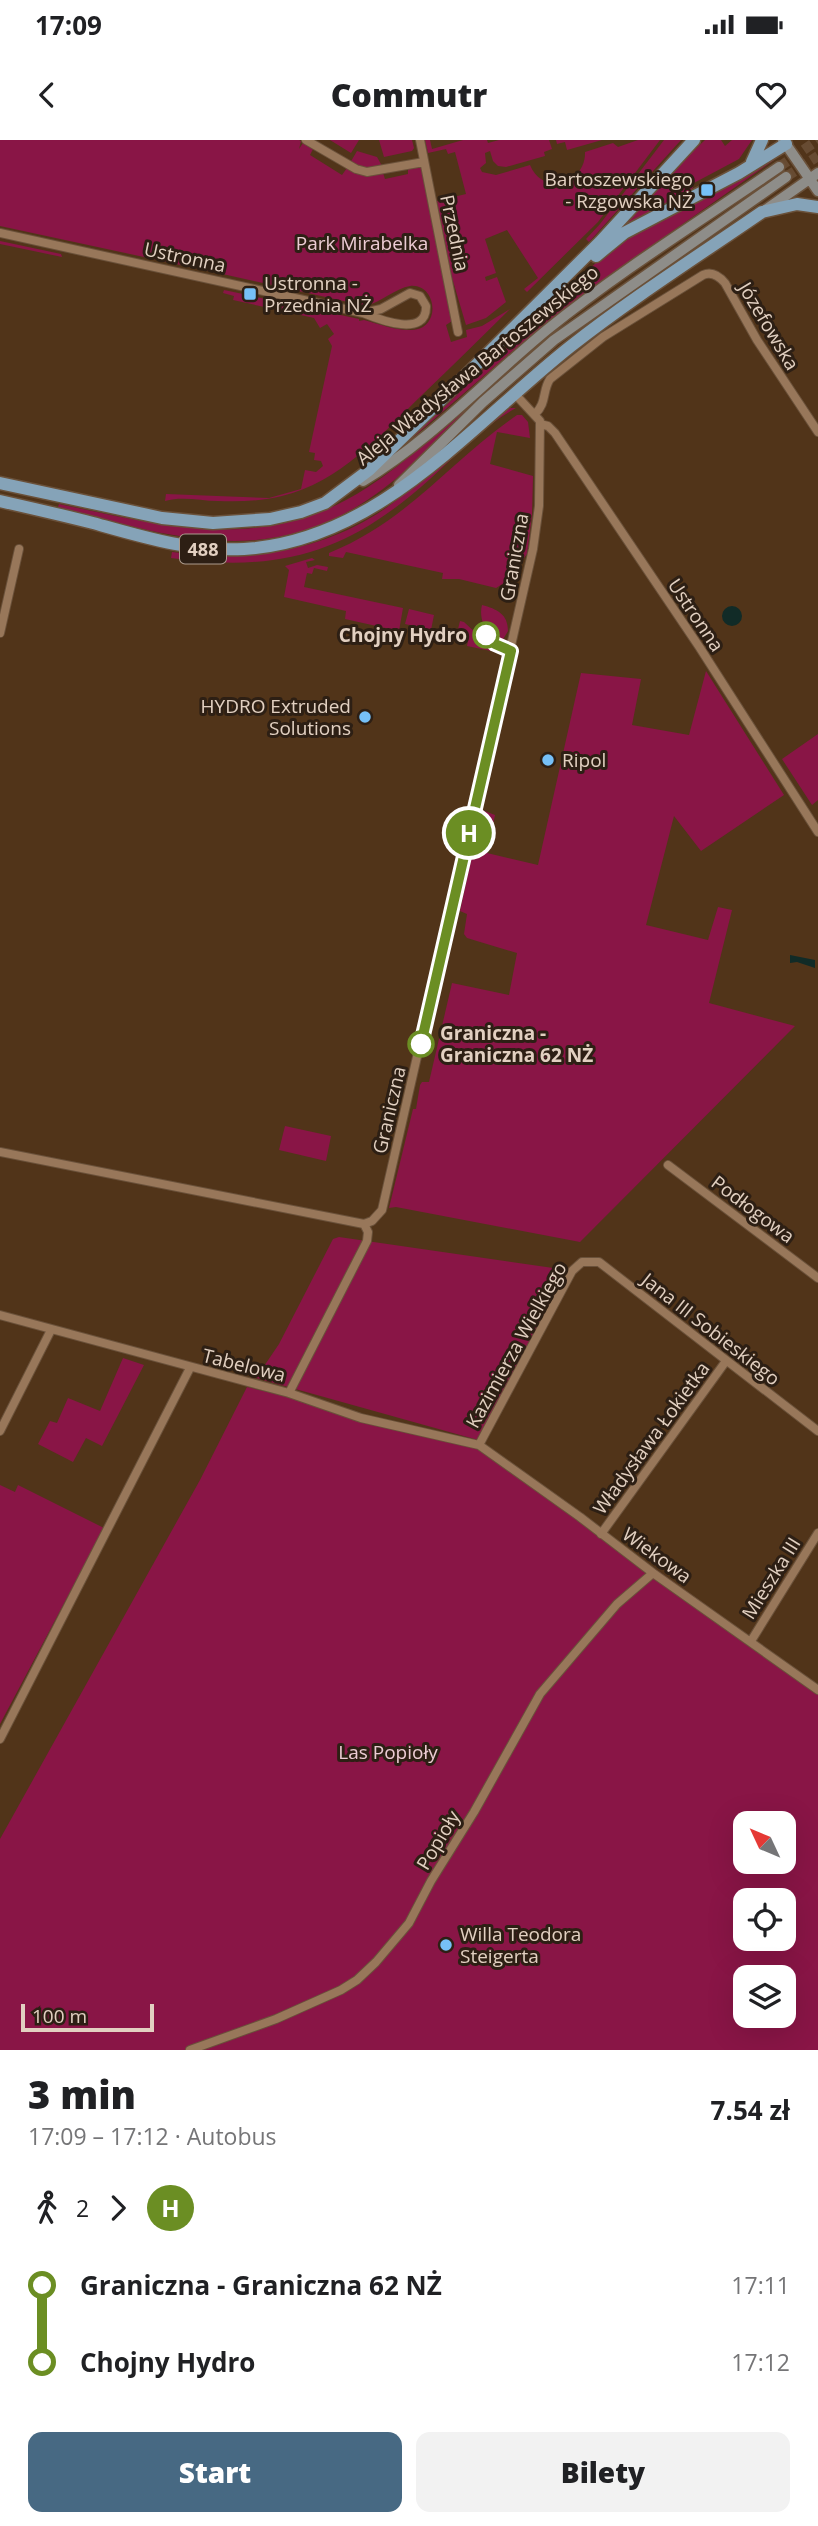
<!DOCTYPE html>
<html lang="pl">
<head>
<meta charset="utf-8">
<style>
  :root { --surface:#fff; --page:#f2f2f2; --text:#202124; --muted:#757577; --accent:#476983 }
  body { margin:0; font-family:"Open Sans",sans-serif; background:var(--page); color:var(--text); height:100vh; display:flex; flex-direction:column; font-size:26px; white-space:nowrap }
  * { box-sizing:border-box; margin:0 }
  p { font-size:23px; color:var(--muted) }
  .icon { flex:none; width:38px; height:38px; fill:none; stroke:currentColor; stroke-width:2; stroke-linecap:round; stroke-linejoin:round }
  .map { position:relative; height:1910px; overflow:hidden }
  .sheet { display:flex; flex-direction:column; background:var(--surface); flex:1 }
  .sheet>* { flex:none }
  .badge { padding:0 14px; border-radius:23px; font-size:24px; line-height:46px }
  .needle { width:46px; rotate:314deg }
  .buttons { position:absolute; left:733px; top:1671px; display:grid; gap:14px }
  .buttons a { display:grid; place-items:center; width:63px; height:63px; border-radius:14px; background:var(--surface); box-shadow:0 7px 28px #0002; font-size:35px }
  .scale { position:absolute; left:21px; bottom:18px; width:133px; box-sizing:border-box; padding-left:7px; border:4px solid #e2d0c1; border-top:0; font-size:19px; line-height:24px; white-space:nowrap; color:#e2d0c1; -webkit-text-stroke:5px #2d1f14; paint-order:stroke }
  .map>.badge { position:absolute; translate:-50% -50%; box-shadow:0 0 0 4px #fff }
  .legs { display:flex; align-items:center; gap:10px; height:77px; padding:0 28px; font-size:23px }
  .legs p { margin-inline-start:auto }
  .head { display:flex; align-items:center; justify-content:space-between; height:119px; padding:0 28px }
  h1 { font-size:38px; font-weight:800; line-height:52px }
  .cta { display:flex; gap:14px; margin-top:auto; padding:14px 28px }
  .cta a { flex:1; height:80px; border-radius:14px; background:var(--accent); color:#fff; font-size:28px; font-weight:800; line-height:80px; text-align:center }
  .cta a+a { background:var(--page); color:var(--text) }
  ul { padding:0 28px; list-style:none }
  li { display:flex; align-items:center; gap:24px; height:77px; font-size:26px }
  li i { display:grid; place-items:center; width:10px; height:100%; margin:0 9px; background:currentColor }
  li i::after { content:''; width:18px; height:18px; margin:-9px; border:5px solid; border-radius:50%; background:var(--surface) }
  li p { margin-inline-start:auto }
  li:first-child i { background:linear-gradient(#0000 50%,currentColor 0) }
  li:last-child i { background:linear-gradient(currentColor 50%,#0000 0) }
  .status { display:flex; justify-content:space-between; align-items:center; height:49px; padding:0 35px; background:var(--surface); direction:ltr }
  .status svg { height:19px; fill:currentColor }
  header { display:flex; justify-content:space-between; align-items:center; height:91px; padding:0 28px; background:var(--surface); font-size:32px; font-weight:800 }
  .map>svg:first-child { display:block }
</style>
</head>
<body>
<div class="status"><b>17:09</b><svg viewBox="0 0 49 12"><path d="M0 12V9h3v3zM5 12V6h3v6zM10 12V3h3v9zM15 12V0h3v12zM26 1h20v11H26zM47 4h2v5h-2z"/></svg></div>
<header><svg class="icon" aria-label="back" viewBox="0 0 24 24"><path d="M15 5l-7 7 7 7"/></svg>Commutr<svg class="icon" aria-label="heart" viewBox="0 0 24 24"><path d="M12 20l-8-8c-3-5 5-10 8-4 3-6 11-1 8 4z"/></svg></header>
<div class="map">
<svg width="818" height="1910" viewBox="0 0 818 1910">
  <rect width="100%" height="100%" fill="#513419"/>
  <path fill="#891546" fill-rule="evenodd" d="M0 0H299L301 1 299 9 303 3 313 9 310 15 342 35 347 28 366 35 383 33 385 39 408 34V28L419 26 423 30 430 62 428 63 453 173 452 181 446 185 451 202 467 197 466 190 482 186 510 169C481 198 452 226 422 255 381 295 340 342 282 356 262 361 239 362 218 361 200 361 183 356 165 361L166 354 269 358 301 349 305 330 316 332 323 326 321 321 314 320 315 313 309 312 332 206 328 199 334 194 327 184 320 188 314 178 233 160 234 156 223 153 224 150 359 179V181L364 180C379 184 397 191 412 190 442 189 437 143 410 146 396 148 381 162 366 166L187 126V123L183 122 181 125 0 86Z
    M330 0H359L351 13Z
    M379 0H412L414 8 412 11 384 17Z
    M425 0H430L432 9 463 0H487L488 3 499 0H549L552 9 544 12 545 16 506 27 498 26 493 21 490 11 485 13 486 23 480 28 482 32 496 35 530 25C543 57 586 44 585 12L613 3 618 7 638 0H660L598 82 527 152 524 149 538 138 507 90 485 99 496 133 485 137 486 141 497 137 506 162 486 178 466 185 450 131 437 61 466 54 455 12 448 14 446 9 428 13Z
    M556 0H602L567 10 565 2 557 4Z
    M664 0H681L589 102 586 99 600 84Z
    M705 0H721L725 6 732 0H752L739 19 692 44 693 48 678 59 619 92 685 19Z
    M357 11 377 17 382 26 366 29 350 23Z
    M771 18 774 20 587 151 509 214 401 308 602 117 633 94 734 43Z
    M0 101 61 114 62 117 0 104Z
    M479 255 481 258C449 288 419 322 383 349 274 431 178 399 58 367L59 364C169 387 266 414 368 347 408 321 443 287 479 255Z
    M510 268H516C483 286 457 314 430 339 348 413 280 433 171 418L172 412C244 422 314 413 377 374 402 358 425 336 448 318 464 306 494 274 510 268Z
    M517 275H522L528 282 530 298 497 292 490 324 533 336 532 375 527 414 517 427 512 438 496 448 459 439H442L443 433 346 412 343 418 329 416V413C408 381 449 322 517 275Z
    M312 418 315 420 306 422 308 428 317 425 328 427 327 431 314 428 312 434 307 433 304 447 403 468 399 491 345 479 346 471 284 457 289 430 285 426Z
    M482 465C497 469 508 474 508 491L502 501C487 498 478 479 482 465Z
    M409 469 434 475 431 490 405 484Z
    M460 481 464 482 479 496 477 498 482 503H486L491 511 467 506 469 496 457 493Z
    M706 531 784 655 701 711 674 676 646 785 708 800 718 767 732 770 709 863 795 886 580 1102 396 1067 389 1068 413 969H416L420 945 422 942H429L452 843 509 855 517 813 467 798 464 794 467 774 460 771 482 670 495 675 487 713 538 725 581 533 641 539 632 585 689 595Z
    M818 594V660L812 665 782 619Z
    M285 986 331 996 326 1021 279 1010Z
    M339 1097 567 1130 478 1300 256 1238 279 1204 333 1099Z
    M123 1218 144 1225 102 1306 86 1298 73 1322 38 1304 50 1281 57 1283 68 1258 100 1271Z
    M247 1247 476 1301 818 1545V1910H0V1699L200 1340ZM746 1684H784V1722H746ZM746 1760H784V1799H746ZM746 1838H784V1876H746Z
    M0 1345 15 1352 18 1345 104 1388 0 1584Z"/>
  <path fill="#112b27" d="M722 476a10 10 0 1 1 20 0a10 10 0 1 1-20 0Z
    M790 815 815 820V828L797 822 790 823Z"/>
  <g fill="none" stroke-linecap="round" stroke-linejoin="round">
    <path stroke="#674b32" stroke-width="10" stroke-dasharray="10 5" stroke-linecap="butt" d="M779 27 818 0
      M786 37 818 16"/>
    <g stroke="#6a513a" stroke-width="10">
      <path id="minor" d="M306 0 356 29 367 32 424 22
        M420 0 458 192
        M0 93 363 173C380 180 427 198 426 166L420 156 410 153 381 169 363 173
        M535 274C547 263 542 251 550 239L603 197 703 135C712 131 719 136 725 143L757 200 818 292
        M540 284 548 286 555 293 700 508 818 692
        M0 493 19 409
        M0 1012 364 1084 372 1081 382 1070 533 409 539 366 540 281 514 253
        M668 1025 818 1138
        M0 1175 289 1253 361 1278 479 1305 580 1377 653 1433 818 1550
        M289 1253 367 1101 368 1092 364 1084
        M0 1291 51 1190
        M479 1305 572 1131 582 1122H599L818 1291
        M601 1394 726 1221
        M751 1501 818 1393
        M0 1599 190 1228
        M190 1910 276 1879 341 1850 357 1840 376 1822 409 1783 431 1741 474 1672 540 1554 617 1464 653 1433"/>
    </g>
    <g stroke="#6a513a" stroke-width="13">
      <path id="secondary" d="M783 0 818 51
        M764 71 818 33
        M363 341C431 300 487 239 548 189 621 130 702 80 779 27
        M399 345 483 262 554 200 786 37"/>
    </g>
    <g stroke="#6a513a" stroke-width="15">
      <path id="primary" d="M752 22 762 0
        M596 116 624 93 739 33 786 4
        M0 343 162 378 213 383 270 379 301 372 325 363 369 330 446 255 600 102 694 0
        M0 361C31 368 62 375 93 383 143 397 191 412 244 409 379 401 472 284 571 206 632 158 698 116 762 72L797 64 818 67"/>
    </g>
    <use href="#minor" stroke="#98775a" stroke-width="8"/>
    <use href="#secondary" stroke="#8e8d89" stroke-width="10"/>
    <use href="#primary" stroke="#85a3b8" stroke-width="12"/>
  </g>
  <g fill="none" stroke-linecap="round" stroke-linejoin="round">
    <g stroke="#fff" stroke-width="16">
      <path id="line-1" d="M421 904 511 511 495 504 486 495"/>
    </g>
    <use href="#line-1" stroke="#6b8e23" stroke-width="10"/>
  </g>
  <g fill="#76c0f7" stroke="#2d1f14" stroke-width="2.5">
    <rect x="700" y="43" width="14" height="14" rx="3.5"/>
    <rect x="243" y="147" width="14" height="14" rx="3.5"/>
    <circle cx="365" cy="577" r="7"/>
    <circle cx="548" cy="620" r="7"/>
    <circle cx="446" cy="1805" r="7"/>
  </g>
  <g fill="#fff" stroke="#6b8e23" stroke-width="3.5">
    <circle cx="486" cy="495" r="12"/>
    <circle cx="421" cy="904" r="12"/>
  </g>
  <g text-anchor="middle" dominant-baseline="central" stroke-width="6" stroke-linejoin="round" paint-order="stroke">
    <rect fill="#2d1f14" stroke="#ac9b8d" stroke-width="2" x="180" y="394.5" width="46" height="29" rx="5"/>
    <g font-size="18" font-weight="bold" fill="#e2d0c1">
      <text x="203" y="409">488</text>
    </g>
    <g font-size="19" fill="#e2d0c1" stroke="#2d1f14" text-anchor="start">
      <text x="693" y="39" text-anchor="end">Bartoszewskiego<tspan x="693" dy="22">- Rzgowska NŻ</tspan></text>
      <text x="264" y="143">Ustronna -<tspan x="264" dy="22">Przednia NŻ</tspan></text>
      <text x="351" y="566" text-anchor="end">HYDRO Extruded<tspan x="351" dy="22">Solutions</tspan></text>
      <text x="562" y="620">Ripol</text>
      <text x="460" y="1794">Willa Teodora<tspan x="460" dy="22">Steigerta</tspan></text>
    </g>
    <g font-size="19" fill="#e2d0c1" stroke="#2d1f14">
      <text transform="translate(455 93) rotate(78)">Przednia</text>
      <text transform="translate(185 117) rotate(12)">Ustronna</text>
      <text transform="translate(769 186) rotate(59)">Józefowska</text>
      <text transform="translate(477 225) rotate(-39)">Aleja Władysława Bartoszewskiego</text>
      <text transform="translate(514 417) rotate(-80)">Graniczna</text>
      <text transform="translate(696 475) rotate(56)">Ustronna</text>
      <text transform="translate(389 970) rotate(-77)">Graniczna</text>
      <text transform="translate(753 1069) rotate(37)">Podłogowa</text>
      <text transform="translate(711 1189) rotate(38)">Jana III Sobieskiego</text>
      <text transform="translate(516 1205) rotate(-61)">Kazimierza Wielkiego</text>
      <text transform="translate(244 1225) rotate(14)">Tabelowa</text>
      <text transform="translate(651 1298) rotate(-54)">Władysława Łokietka</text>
      <text transform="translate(657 1415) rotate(36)">Wiekowa</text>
      <text transform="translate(771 1438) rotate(-58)">Mieszka III</text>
      <text transform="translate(438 1700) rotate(-59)">Popioły</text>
    </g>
    <g font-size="19" fill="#edccd4" stroke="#2d1f14">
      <text x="362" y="103">Park Mirabelka</text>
      <text x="388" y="1612">Las Popioły</text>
    </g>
    <g font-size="19" font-weight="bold" fill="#e2d0c1" stroke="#2d1f14" text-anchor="end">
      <text x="467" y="495">Chojny Hydro</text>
      <text x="440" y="893" text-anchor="start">Graniczna -<tspan x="440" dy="22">Graniczna 62 NŻ</tspan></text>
    </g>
  </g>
</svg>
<div class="buttons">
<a><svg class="needle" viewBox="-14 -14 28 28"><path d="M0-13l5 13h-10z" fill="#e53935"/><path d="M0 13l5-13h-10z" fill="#757577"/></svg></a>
<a><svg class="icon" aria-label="locate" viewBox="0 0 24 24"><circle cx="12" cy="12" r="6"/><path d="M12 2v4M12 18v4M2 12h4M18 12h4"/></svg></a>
<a><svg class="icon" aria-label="layers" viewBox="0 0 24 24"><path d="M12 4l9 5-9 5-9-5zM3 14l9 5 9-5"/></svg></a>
</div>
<div class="scale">100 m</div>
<b class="badge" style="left:469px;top:693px;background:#6b8e23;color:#fff">H</b>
</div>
<section class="sheet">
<div class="head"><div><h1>3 min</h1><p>17:09 – 17:12 · Autobus</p></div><b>7.54 zł</b></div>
<div class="legs"><svg class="icon" aria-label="walk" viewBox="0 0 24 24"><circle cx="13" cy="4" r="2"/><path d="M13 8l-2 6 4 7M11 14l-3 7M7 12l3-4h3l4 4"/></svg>2<svg class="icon" aria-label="forward" viewBox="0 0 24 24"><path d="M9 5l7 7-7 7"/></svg><b class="badge" style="background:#6b8e23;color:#fff">H</b></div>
<ul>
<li><i style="color:#6b8e23"></i><b>Graniczna - Graniczna 62 NŻ</b><p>17:11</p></li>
<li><i style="color:#6b8e23"></i><b>Chojny Hydro</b><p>17:12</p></li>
</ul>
<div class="cta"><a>Start</a><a>Bilety</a></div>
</section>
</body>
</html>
